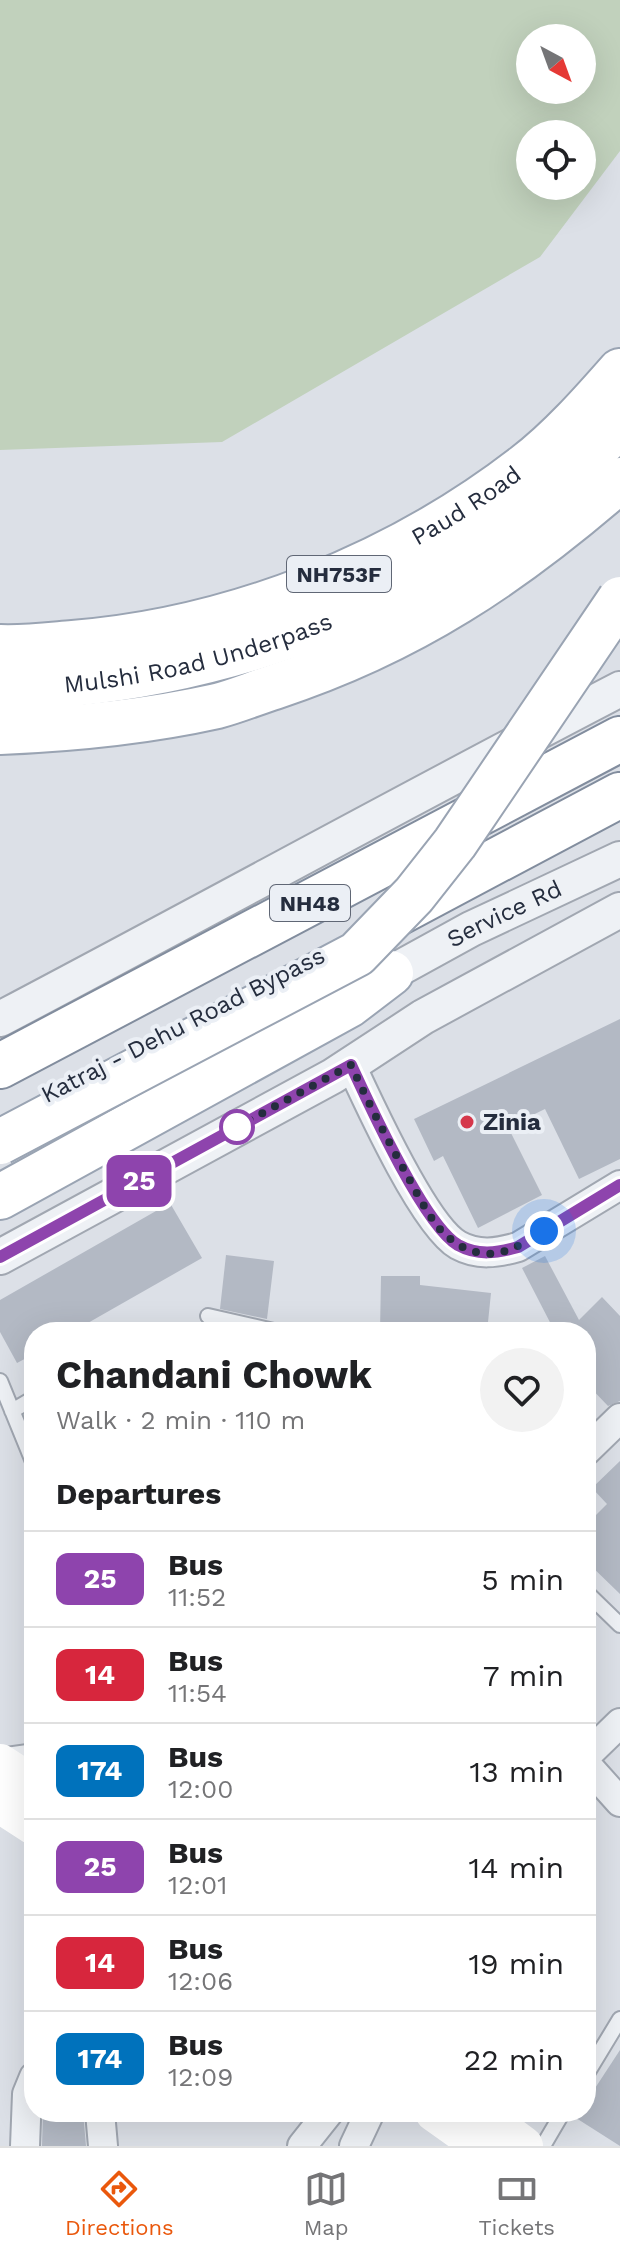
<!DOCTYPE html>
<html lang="en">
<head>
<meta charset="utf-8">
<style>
  :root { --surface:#fff; --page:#f2f2f2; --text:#202124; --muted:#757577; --line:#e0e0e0; --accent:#ea580c }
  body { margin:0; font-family:"Work Sans",sans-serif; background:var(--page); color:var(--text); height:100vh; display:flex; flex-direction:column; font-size:30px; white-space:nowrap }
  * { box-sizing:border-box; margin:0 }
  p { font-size:26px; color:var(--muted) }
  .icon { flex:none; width:44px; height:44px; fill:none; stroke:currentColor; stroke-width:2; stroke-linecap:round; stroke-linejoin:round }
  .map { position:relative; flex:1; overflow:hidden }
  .panel { position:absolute; left:24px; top:1322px; width:572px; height:800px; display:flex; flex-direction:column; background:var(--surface); border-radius:32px; box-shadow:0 8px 32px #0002 }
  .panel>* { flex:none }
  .badge { padding:0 16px; border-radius:12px; font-size:28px; line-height:52px }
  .needle { width:52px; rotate:139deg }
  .tools { position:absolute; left:516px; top:24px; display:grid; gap:16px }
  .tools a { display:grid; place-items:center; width:80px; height:80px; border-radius:50%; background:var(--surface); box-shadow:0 8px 32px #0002; font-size:40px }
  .you { position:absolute; width:40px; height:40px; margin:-20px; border:6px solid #fff; border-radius:50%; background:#1a73e8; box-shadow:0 0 0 12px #1a73e833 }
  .map>.badge { position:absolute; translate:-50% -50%; box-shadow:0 0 0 4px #fff }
  h2 { padding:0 32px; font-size:30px; line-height:72px }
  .round { display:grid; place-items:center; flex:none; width:84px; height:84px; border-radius:42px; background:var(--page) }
  .overview { display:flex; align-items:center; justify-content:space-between; height:136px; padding:0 32px }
  h1 { font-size:38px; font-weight:700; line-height:60px }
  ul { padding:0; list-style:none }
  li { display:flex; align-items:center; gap:24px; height:96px; padding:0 32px; border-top:2px solid var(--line) }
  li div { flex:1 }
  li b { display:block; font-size:30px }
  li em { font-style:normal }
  li .badge { min-width:88px; font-weight:700; text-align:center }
  .tabs { display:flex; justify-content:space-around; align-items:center; height:112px; border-top:2px solid var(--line); background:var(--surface); font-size:22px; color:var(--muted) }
  .tabs a { display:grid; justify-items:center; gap:4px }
  .tabs .selected { color:var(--accent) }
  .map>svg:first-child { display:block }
</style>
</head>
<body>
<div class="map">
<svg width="620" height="2146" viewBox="0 0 620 2146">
  <rect width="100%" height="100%" fill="#dce0e7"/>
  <path fill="#c1d1bc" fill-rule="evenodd" d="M0 0H620V151L540 257 222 442 0 450ZM530 38H582V90H530ZM530 134H582V186H530Z"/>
  <path fill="#b3b9c4" d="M620 1019V1159L579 1179 545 1109 508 1127 542 1195 478 1228 443 1156 434 1161 414 1119Z
    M170 1203 202 1258 72 1332H34V1354L17 1363 0 1332V1300Z
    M226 1255 274 1261 267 1319 220 1309Z
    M545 1256 579 1320 602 1297 620 1316V1401L608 1406 586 1383V1332H555L522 1268Z
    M381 1276H420V1285L491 1293 487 1332H380Z
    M620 1461V1594L586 1561V1525L607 1504 592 1488Z
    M620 2050V2146L576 2118 580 2112H586V2102Z
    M43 2112H83L86 2146H42Z"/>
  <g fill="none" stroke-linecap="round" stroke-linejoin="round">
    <g stroke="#a1a7b1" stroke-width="18">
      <path id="service" d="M208 1316 278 1332
        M0 1381 34 1464
        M12 1411 34 1398
        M586 1592 620 1625
        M586 2075 620 2019
        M543 2146 563 2112"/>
    </g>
    <g stroke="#a1a7b1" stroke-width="32">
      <path id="minor" d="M351 1065C369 1104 424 1225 458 1245 478 1256 497 1253 518 1247L620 1185
        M586 1451 620 1418
        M586 1756 620 1723
        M0 1763 34 1758
        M586 1764 620 1802
        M100 2112 103 2146
        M25 2146 27 2094 34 2077
        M302 2146 329 2112
        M354 2146 370 2112"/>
    </g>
    <g stroke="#a1a7b1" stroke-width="38">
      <g id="tertiary">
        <path id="s1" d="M391 973 471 929 620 859"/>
        <path d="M0 1019C207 910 412 797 620 689"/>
        <path d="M0 1257 333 1076 423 1017 620 910"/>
      </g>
    </g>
    <g stroke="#9aa4b3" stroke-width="48">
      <g id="primary">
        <path id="s2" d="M0 647C24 648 49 645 73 643 234 630 397 565 525 466 560 439 591 404 620 371"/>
        <path id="s3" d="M0 688C24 689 48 686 72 684 218 670 364 620 485 538 534 506 577 466 620 426"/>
        <path d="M0 732C73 729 145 722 217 706 236 701 255 693 274 687 411 642 512 574 620 480"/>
        <path d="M0 1197 349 1005 391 973"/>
      </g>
    </g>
    <g stroke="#828d9e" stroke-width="48">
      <path id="trunk" d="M396 914 620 795
        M0 1066 620 739"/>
    </g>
    <use href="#service" stroke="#eef1f5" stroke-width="14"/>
    <use href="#minor" stroke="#eef1f5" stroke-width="28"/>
    <use href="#tertiary" stroke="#eef1f5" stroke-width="34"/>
    <path stroke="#fff" stroke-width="40" d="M0 1764 34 1786
      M0 1803 34 1825
      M435 2112 483 2146
      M477 2112 523 2146"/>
    <use href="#primary" stroke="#fff" stroke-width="44"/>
    <use href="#trunk" stroke="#fff" stroke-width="44"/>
    <g stroke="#9aa4b3" stroke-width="48" stroke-linecap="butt">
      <path id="primary-bridge" d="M0 1142 357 954 414 895 455 843 620 599"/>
    </g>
    <use href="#primary-bridge" stroke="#fff" stroke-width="44"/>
  </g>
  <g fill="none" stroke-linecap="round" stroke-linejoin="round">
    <g stroke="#fff" stroke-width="18">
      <path id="line" d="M0 1257 351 1065C369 1104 424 1225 458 1245 478 1256 497 1253 518 1247L620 1185"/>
    </g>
    <use href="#line" stroke="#8e44ad" stroke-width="12"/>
    <path stroke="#252d3e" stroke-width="8" stroke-dasharray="0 14.4" d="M237 1127 351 1065C368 1102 387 1139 407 1175 417 1193 426 1212 439 1228 449 1240 465 1251 481 1253 504 1257 525 1242 544 1231"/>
  </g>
  <circle fill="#d5374b" stroke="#ebeff5" stroke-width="3" cx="467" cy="1122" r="8"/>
  <circle fill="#fff" stroke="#8e44ad" stroke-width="4" cx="237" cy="1127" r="16"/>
  <g text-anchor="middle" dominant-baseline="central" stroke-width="8" stroke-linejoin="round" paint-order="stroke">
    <g fill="#ebeff5" stroke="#606775" stroke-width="2">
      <rect x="287" y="556" width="104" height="36" rx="6"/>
      <rect x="270" y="885" width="80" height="36" rx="6"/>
    </g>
    <g font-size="22" font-weight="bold" fill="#252d3e">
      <text x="339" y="574">NH753F</text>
      <text x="310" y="903">NH48</text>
    </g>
    <g font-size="24" fill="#252d3e" stroke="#ebeff5">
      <text stroke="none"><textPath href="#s2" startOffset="494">Paud Road</textPath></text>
      <text stroke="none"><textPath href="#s3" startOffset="202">Mulshi Road Underpass</textPath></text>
      <text stroke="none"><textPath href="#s1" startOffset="128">Service Rd</textPath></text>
      <text transform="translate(183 1025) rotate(-27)">Katraj - Dehu Road Bypass</text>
    </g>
    <g font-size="24" font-weight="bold" fill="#252d3e" stroke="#ebeff5" text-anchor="start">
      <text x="483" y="1122">Zinia</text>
    </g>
  </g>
</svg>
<div class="tools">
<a><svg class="needle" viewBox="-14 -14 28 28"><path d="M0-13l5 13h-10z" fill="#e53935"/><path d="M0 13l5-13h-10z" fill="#757577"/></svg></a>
<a><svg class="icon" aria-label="locate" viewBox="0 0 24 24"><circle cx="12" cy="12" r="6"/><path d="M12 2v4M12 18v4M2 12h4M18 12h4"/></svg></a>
</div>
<div class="you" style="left:544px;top:1231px"></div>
<b class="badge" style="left:139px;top:1181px;background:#8e44ad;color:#fff">25</b>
<section class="panel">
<div class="overview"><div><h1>Chandani Chowk</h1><p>Walk · 2 min · 110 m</p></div><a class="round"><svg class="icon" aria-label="heart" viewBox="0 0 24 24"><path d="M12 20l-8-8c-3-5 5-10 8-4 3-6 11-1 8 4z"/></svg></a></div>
<h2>Departures</h2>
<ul>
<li><span class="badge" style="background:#8e44ad;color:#fff">25</span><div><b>Bus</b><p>11:52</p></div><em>5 min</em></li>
<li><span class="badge" style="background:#d7263d;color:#fff">14</span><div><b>Bus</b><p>11:54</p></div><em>7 min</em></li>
<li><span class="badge" style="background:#0072bc;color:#fff">174</span><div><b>Bus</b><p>12:00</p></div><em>13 min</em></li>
<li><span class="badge" style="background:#8e44ad;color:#fff">25</span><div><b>Bus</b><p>12:01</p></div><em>14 min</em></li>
<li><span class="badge" style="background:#d7263d;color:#fff">14</span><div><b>Bus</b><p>12:06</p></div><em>19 min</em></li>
<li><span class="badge" style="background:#0072bc;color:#fff">174</span><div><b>Bus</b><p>12:09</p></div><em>22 min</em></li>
</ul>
</section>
</div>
<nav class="tabs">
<a class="selected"><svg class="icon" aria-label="directions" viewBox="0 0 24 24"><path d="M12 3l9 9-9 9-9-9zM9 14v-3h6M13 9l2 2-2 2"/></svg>Directions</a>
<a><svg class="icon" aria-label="map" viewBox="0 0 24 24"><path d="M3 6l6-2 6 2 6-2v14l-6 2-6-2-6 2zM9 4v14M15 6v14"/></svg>Map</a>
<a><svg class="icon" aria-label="tickets" viewBox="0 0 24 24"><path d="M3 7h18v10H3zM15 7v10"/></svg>Tickets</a>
</nav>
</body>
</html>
